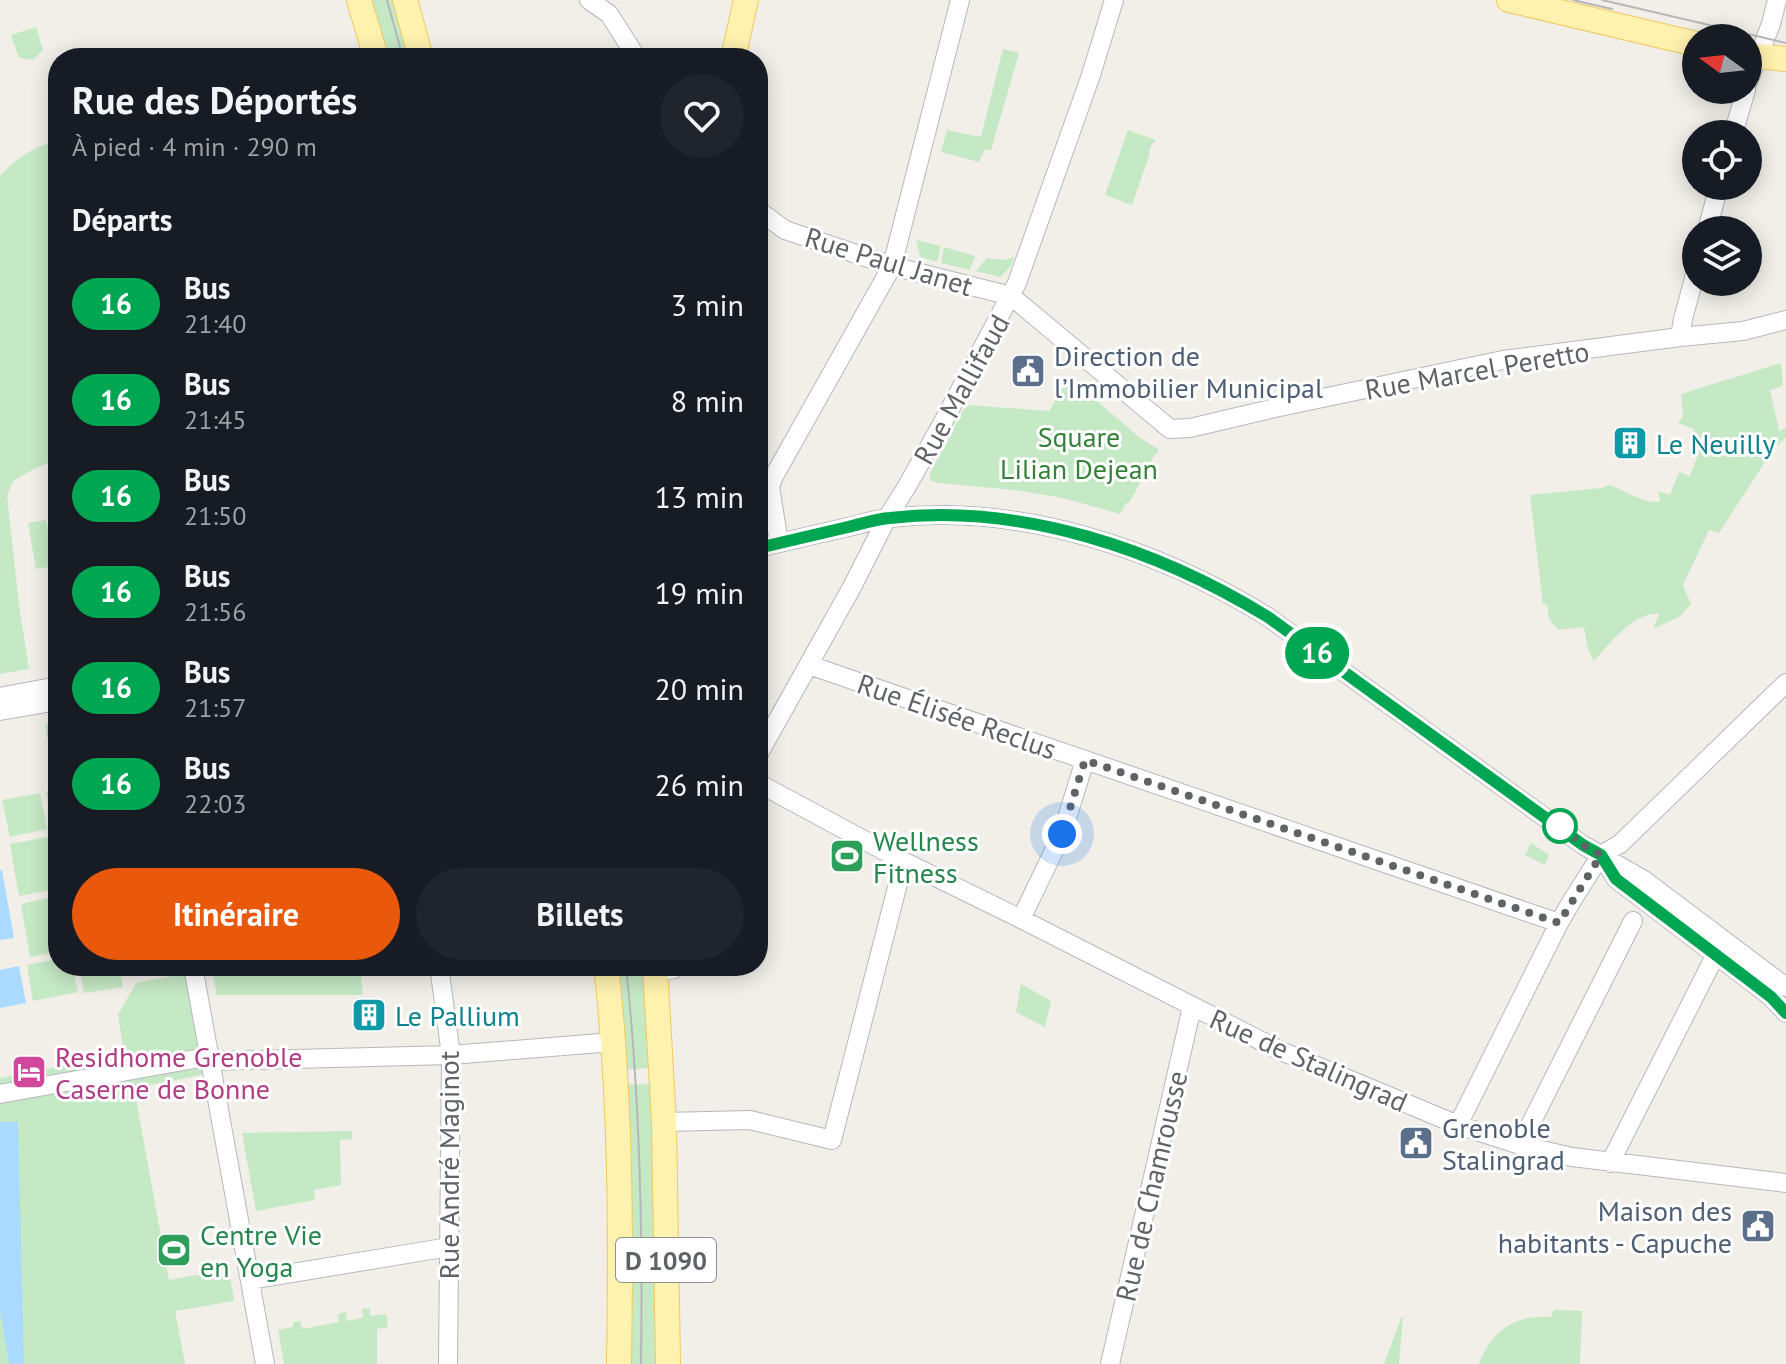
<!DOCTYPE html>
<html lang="fr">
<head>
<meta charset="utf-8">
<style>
  :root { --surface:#171b24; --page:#20242c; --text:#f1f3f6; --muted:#9ea1a6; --accent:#ea580c }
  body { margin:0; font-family:"PT Sans",sans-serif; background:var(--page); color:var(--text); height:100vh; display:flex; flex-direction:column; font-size:30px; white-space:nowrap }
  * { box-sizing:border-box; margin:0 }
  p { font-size:26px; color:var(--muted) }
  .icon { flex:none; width:44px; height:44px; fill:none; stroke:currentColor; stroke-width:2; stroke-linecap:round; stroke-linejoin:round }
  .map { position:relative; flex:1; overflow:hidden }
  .drawer { position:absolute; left:48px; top:48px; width:720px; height:928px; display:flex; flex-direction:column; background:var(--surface); border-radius:32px; box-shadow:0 4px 20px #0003 }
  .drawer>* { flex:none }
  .badge { padding:0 16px; border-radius:26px; font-size:28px; line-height:52px }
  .needle { width:52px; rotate:285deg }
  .tools { position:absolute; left:1682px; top:24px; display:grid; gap:16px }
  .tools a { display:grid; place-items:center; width:80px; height:80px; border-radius:50%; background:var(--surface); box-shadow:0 4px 20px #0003; font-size:40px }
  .you { position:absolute; width:40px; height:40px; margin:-20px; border:6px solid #fff; border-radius:50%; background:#1a73e8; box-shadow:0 0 0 12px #1a73e833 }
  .map>.badge { position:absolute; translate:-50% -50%; box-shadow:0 0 0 4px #fff }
  h2 { padding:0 24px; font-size:30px; line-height:72px }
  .round { display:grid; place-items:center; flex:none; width:84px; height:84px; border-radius:42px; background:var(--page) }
  .overview { display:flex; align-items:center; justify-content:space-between; height:136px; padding:0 24px }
  h1 { font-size:38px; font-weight:700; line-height:60px }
  .cta { display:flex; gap:16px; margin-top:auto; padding:16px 24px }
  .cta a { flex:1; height:92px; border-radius:48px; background:var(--accent); color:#fff; font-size:32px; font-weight:700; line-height:92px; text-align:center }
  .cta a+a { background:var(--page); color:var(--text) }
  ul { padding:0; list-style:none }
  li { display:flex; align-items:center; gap:24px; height:96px; padding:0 24px }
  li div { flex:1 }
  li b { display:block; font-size:30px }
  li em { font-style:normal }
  li .badge { min-width:88px; font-weight:700; text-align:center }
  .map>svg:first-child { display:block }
</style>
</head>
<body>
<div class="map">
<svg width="1786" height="1364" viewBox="0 0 1786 1364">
  <rect width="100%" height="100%" fill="#f1efe8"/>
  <path fill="#c5e8c5" d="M369 0H397L413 58H385Z
    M36 27 43 50 33 60 19 58 11 35Z
    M1003 49 1019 53 991 150H984L979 162 941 152 947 130 981 137Z
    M1128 130 1156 140 1154 143H1152L1149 152 1150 153 1132 205 1105 195Z
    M58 140V459L32 470 13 481 7 495 19 605 29 669 0 674V176C16 158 35 146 58 140Z
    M916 240 941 246 937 262 920 257Z
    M944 247 975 256 970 270 941 263Z
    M1014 257 1011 266 1000 277 976 271 987 258 1003 260Z
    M1781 363 1783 386 1770 390 1779 431 1786 428V438L1774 448 1719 533 1709 530 1683 585 1691 604 1679 617 1653 629 1659 614C1635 611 1609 644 1594 661L1588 650 1584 627 1558 630 1549 618 1547 604H1543L1530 495 1602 488 1609 485C1624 490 1645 504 1660 502L1658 491 1670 495 1679 472 1690 476 1699 452 1694 429 1678 423 1683 416 1681 394Z
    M1069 377 1139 437 1159 450C1145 466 1140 486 1129 503H1126L1120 514 1063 498 1015 490 938 483 930 480V473L966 405 1049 411Z
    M46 520 54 566 36 569 28 523Z
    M58 723V773L54 774 45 725Z
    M58 790V827L53 828 46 792Z
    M40 793 47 829 10 837 2 800Z
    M48 837 57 889 19 896 10 844Z
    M1531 843 1549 855 1545 865 1525 855Z
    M58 896V952L30 957 21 904Z
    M58 959V966H72L78 992 33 1001 27 965Z
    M79 966H119L123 987 84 993Z
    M211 966H360L363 995H217Z
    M614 966H644L651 1068 623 1070Z
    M194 972 212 1073 134 1088 169 1280 229 1269 234 1301 175 1311 185 1364H0V1078L124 1054 118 1015 136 983Z
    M1021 984 1051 1001 1045 1027 1016 1012Z
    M652 1084 658 1364H630L624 1085Z
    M352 1131V1139L340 1140 341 1185 314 1190 315 1200 256 1211 242 1133Z
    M369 1308 371 1316 386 1314 388 1327 377 1329V1364H284L278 1330 293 1327V1322L300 1321 302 1329 339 1322 338 1314 346 1312 347 1321 363 1318 362 1309Z
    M1554 1310 1582 1311 1580 1364H1479C1492 1330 1514 1315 1551 1317Z
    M1403 1317 1399 1364H1384L1401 1318Z"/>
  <path fill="#aadaff" d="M2 870 14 938 0 940V871Z
    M19 966 26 1003 0 1008V970Z
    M0 1122H18L24 1364H9L0 1311Z"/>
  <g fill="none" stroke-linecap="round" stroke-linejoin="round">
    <g stroke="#b5b8bc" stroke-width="20">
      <path id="minor" d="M589 0 609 14 637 58
        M1748 82 1771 24 1777 0
        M1733 134 1746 90
        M758 210 785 230 892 266 1011 296 1170 429 1190 428 1275 408 1503 360 1680 337 1743 331 1786 320
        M1707 230 1719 186
        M1680 337 1683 319 1696 271
        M779 543 770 487 774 476 892 266 960 0
        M758 548C788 541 818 534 848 527 862 524 875 519 890 518 1020 503 1158 549 1268 617L1583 845 1644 880 1786 987
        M809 665 1559 923
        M0 697 58 686
        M0 711 58 701
        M758 755 852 587 887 518 906 488 942 424 1017 283 1091 75 1114 0
        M758 783 901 860 1021 919 1281 1051 1458 1125 1520 1145 1572 1157 1786 1183
        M1602 857 1616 879 1749 980 1771 997 1786 1013
        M1021 919 1062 834 1085 760
        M193 966 265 1364
        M439 966 451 1055 448 1364
        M656 972 674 969 678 966
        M0 1094 200 1058 210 1061 451 1055 613 1042
        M664 1122 750 1120 832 1140 901 872V860
        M1458 1125 1559 923 1573 899 1601 855 1620 844 1786 683
        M1520 1145 1633 921
        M1610 1163 1716 954
        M250 1280 449 1247
        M1110 1364 1192 1007"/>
    </g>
    <g stroke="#f2c960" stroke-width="26">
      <path id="major" d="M359 0 376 58
        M405 0 421 58
        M1509 0 1696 44
        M1748 55 1786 59
        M733 58 746 0
        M606 966C621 1097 621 1233 619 1364
        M655 966 664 1122 668 1364"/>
    </g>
    <use href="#minor" stroke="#fff" stroke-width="18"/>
    <use href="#major" stroke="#fff2af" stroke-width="24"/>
    <path stroke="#b6b7b8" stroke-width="2" d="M387 0 403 58
      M1573 0 1612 9
      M1602 0 1786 43
      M626 966C640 1098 643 1232 641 1364"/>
  </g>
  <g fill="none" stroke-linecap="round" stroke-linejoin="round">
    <g stroke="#fff" stroke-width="18">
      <path id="line" d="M758 548C788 541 818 534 848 527 862 524 875 519 890 518 1021 503 1157 549 1268 617L1583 845 1601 855 1616 879 1749 980 1771 997 1786 1013"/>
    </g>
    <use href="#line" stroke="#00a651" stroke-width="12"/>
    <path stroke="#5f6368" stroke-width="8" stroke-dasharray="0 14.4" d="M1062 834 1085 760 1559 923 1601 855 1583 845 1560 826"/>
  </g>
  <defs>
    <g id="civic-square" transform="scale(1.8)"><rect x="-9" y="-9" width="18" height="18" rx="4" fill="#5c6f8a" stroke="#fff"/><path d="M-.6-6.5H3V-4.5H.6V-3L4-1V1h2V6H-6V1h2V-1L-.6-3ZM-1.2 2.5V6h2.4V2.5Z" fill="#fff"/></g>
    <g id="building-square" transform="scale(1.8)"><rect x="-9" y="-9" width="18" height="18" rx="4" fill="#0f9aa8" stroke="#fff"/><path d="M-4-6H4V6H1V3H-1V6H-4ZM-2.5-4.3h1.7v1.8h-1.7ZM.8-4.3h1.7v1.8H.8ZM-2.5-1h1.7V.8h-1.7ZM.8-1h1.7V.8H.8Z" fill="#fff"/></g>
    <g id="stadium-square" transform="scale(1.8)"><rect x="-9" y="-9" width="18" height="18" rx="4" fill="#2e9e5b" stroke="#fff"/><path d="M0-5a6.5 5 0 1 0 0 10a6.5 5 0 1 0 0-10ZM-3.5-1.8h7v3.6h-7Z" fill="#fff"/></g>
    <g id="hotel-square" transform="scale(1.8)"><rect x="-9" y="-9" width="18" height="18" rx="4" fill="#d1479c" stroke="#fff"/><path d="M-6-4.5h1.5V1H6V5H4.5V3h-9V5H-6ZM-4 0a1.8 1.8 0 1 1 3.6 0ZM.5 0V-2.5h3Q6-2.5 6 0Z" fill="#fff"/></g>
  </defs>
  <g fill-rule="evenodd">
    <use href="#civic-square" x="1028" y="371"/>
    <use href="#building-square" x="1630" y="443"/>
    <use href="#stadium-square" x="847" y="856"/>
    <use href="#building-square" x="369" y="1015"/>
    <use href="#hotel-square" x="29" y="1072"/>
    <use href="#civic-square" x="1416" y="1143"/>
    <use href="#civic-square" x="1758" y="1226"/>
    <use href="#stadium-square" x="174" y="1250"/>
  </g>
  <circle fill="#fff" stroke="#00a651" stroke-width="4" cx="1560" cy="826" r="16"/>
  <g text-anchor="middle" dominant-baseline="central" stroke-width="6" stroke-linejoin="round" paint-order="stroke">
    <rect fill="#fff" stroke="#8f9295" stroke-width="2" x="616" y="1238" width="100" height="44" rx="6"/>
    <g font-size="26" font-weight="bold" fill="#5f6368">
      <text x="666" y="1260">D 1090</text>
    </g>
    <g font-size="28" fill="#5f6368" stroke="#fff">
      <text transform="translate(889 261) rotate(17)">Rue Paul Janet</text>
      <text transform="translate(1477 370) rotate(-10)">Rue Marcel Peretto</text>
      <text transform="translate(961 389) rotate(-61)">Rue Mallifaud</text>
      <text transform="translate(957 716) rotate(19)">Rue Élisée Reclus</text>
      <text transform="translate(1309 1060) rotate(24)">Rue de Stalingrad</text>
      <text transform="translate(448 1165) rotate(-90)">Rue André Maginot</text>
      <text transform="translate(1151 1186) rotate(-77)">Rue de Chamrousse</text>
    </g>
    <g font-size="28" fill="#4e5e75" stroke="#fff" text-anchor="start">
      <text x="1054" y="355">Direction de<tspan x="1054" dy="32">l’Immobilier Municipal</tspan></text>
      <text x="1442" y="1127">Grenoble<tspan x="1442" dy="32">Stalingrad</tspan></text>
      <text x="1732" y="1210" text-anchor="end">Maison des<tspan x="1732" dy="32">habitants - Capuche</tspan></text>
    </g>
    <g font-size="28" fill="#348238" stroke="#fff">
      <text x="1079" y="436">Square<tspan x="1079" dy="32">Lilian Dejean</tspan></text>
    </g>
    <g font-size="28" fill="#0d838f" stroke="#fff" text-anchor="start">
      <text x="1656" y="443">Le Neuilly</text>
      <text x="395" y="1015">Le Pallium</text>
    </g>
    <g font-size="28" fill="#27864d" stroke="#fff" text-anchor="start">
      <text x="873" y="840">Wellness<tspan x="873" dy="32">Fitness</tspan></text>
      <text x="200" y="1234">Centre Vie<tspan x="200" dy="32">en Yoga</tspan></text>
    </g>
    <g font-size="28" fill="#b23c85" stroke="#fff" text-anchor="start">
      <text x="55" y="1056">Residhome Grenoble<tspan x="55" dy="32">Caserne de Bonne</tspan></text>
    </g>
  </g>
</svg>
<div class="tools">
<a><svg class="needle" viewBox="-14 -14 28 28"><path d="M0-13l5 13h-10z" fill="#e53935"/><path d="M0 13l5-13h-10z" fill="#9ea1a6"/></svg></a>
<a><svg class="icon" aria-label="locate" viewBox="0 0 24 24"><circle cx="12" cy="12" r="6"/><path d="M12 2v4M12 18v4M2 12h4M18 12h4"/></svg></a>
<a><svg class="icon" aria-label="layers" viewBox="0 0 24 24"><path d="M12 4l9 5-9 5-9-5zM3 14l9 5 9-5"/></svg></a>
</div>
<div class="you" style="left:1062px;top:834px"></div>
<b class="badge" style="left:1317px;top:653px;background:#00a651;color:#fff">16</b>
<section class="drawer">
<div class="overview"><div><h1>Rue des Déportés</h1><p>À pied · 4 min · 290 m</p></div><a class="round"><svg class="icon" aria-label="heart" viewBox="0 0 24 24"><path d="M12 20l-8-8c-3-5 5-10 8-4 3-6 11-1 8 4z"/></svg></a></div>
<h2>Départs</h2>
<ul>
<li><span class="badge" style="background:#00a651;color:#fff">16</span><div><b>Bus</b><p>21:40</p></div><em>3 min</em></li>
<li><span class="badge" style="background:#00a651;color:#fff">16</span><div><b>Bus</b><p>21:45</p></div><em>8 min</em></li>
<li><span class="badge" style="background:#00a651;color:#fff">16</span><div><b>Bus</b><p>21:50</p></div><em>13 min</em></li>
<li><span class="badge" style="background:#00a651;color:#fff">16</span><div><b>Bus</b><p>21:56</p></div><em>19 min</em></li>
<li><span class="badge" style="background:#00a651;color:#fff">16</span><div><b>Bus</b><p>21:57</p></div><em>20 min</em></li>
<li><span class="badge" style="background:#00a651;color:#fff">16</span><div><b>Bus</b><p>22:03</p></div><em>26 min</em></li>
</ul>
<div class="cta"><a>Itinéraire</a><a>Billets</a></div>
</section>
</div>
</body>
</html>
